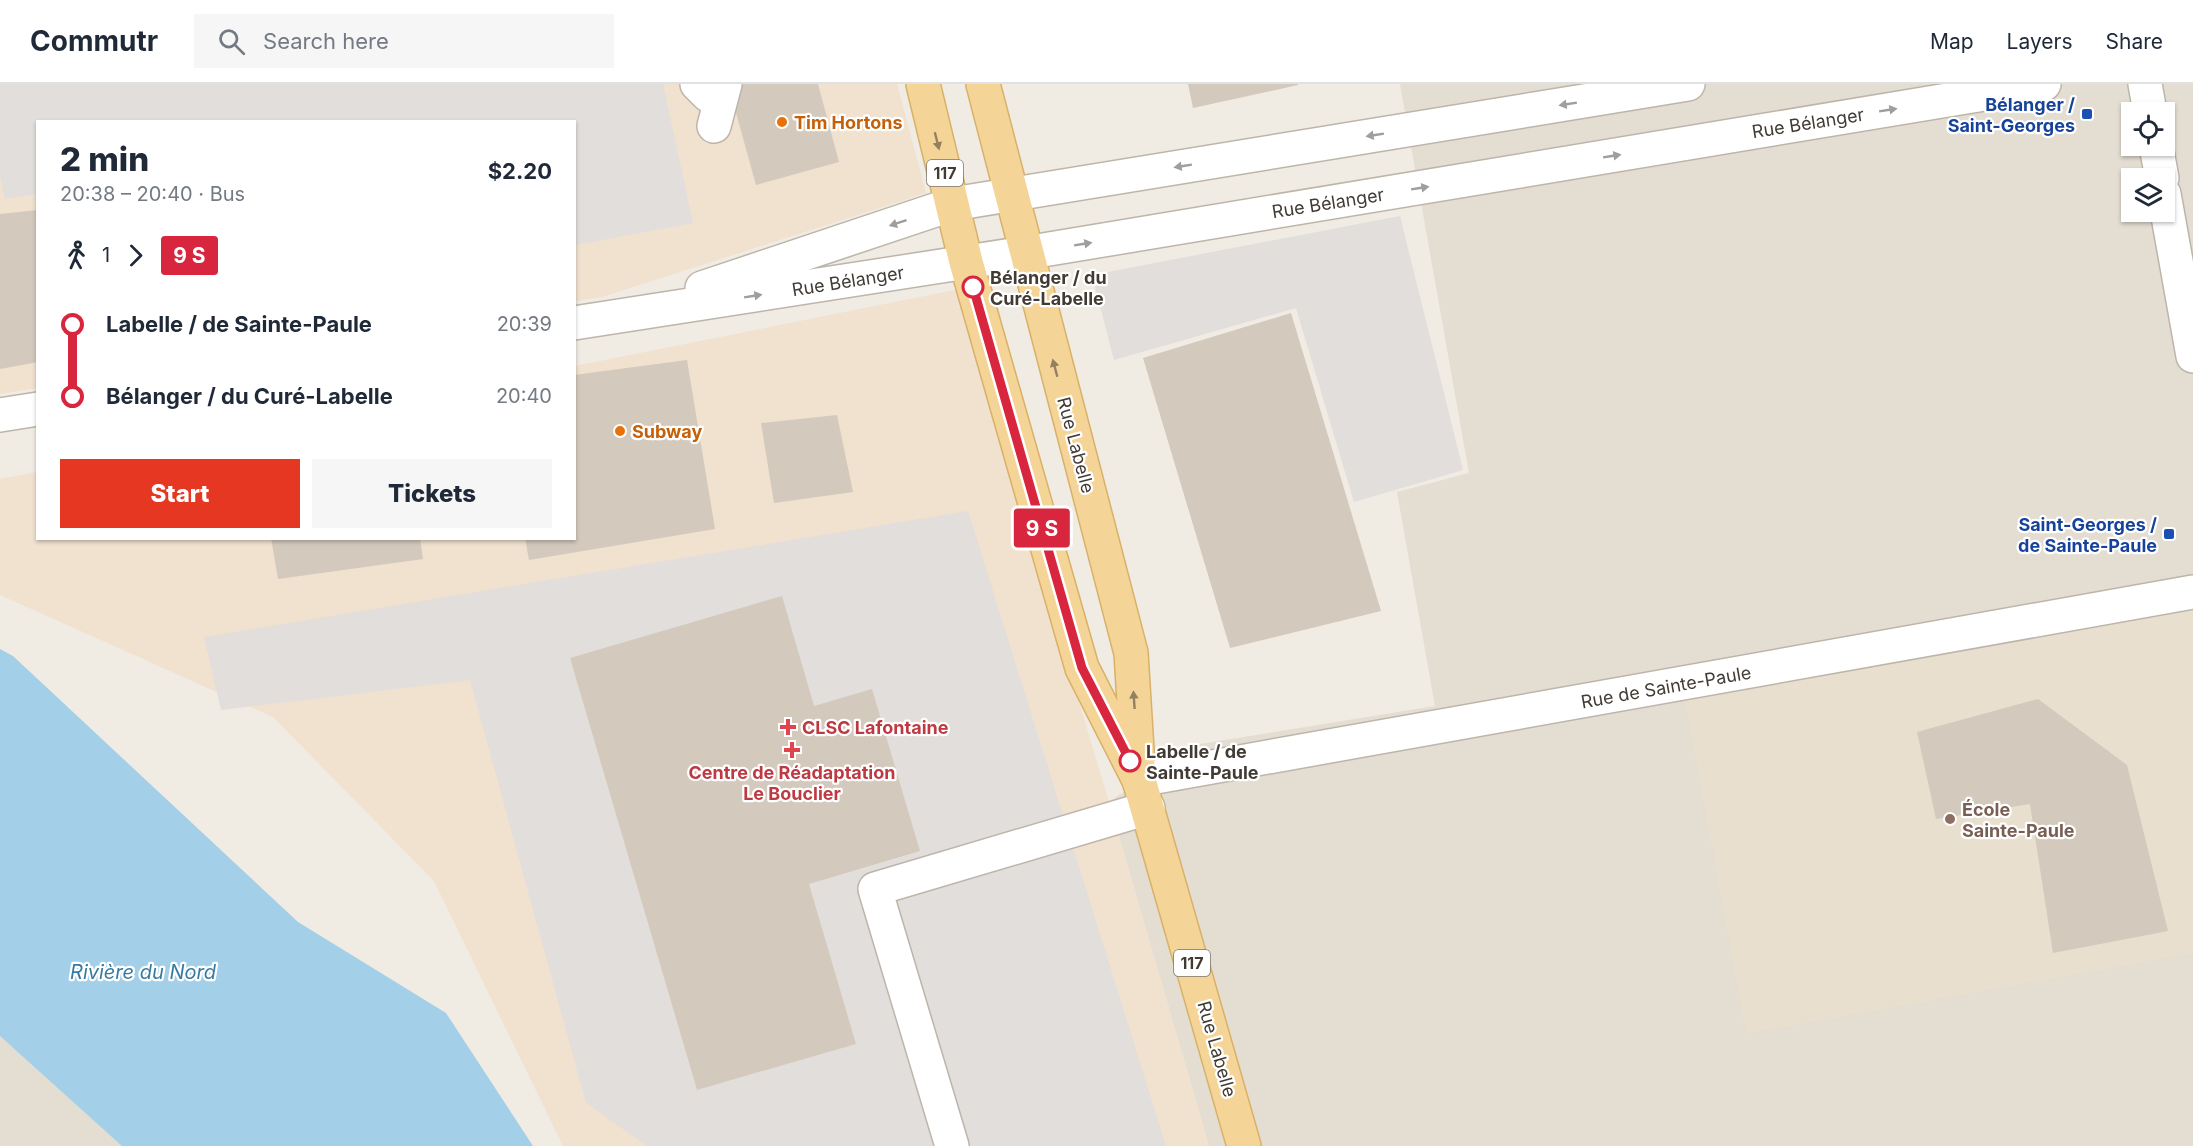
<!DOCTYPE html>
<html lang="en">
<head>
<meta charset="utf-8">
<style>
  :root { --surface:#fff; --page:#f6f6f7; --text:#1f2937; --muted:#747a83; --line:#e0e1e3; --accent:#e63723 }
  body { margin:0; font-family:Inter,sans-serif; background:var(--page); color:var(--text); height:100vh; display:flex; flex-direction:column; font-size:22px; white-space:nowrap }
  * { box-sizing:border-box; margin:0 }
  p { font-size:20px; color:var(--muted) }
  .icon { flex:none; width:33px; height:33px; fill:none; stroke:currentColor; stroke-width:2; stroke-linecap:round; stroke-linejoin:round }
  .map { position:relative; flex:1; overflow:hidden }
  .side { position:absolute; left:36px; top:36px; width:540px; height:420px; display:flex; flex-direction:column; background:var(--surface); border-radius:0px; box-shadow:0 2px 4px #0004 }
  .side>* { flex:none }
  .badge { padding:0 12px; border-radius:4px; font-size:21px; line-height:39px }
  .buttons { position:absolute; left:2121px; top:18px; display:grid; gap:12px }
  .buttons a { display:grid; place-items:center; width:54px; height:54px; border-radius:0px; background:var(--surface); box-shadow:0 2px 4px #0004; font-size:30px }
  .map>.badge { position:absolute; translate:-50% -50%; box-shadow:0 0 0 3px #fff }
  .legs { display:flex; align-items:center; gap:9px; height:66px; padding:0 24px; font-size:20px }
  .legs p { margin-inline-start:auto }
  .headline { display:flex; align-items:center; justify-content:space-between; height:102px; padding:0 24px }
  h1 { font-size:33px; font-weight:800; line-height:45px }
  .cta { display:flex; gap:12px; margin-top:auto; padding:12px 24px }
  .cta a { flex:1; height:69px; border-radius:0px; background:var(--accent); color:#fff; font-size:24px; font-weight:800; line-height:69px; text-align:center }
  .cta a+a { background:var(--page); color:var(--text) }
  ul { padding:0 24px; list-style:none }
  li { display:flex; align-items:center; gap:21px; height:72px; font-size:22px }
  li i { display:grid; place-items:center; width:9px; height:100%; margin:0 8px; background:currentColor }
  li i::after { content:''; width:15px; height:15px; margin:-8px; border:4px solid; border-radius:50%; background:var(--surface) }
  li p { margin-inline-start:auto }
  li:first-child i { background:linear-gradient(#0000 50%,currentColor 0) }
  li:last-child i { background:linear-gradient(currentColor 50%,#0000 0) }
  header { display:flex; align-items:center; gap:36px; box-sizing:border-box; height:84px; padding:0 30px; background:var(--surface); border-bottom:2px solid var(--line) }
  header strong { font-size:28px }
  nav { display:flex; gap:33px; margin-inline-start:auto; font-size:21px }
  .search { width:420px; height:54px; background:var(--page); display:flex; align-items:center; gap:15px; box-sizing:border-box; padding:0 21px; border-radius:0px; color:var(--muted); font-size:22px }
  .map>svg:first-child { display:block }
</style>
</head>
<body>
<header>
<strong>Commutr</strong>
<div class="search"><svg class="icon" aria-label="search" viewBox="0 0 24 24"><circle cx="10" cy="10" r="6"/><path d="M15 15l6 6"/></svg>Search here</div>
<nav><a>Map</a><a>Layers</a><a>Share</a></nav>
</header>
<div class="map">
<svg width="2193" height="1062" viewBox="0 0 2193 1062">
  <rect width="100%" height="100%" fill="#f0ebe3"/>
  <path fill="#e3ddd2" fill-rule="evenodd" d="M1400 0H2193V1062H1209L1109 718 1194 661 1435 622 1397 408 1469 389ZM2132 28H2164V62H2132ZM2132 94H2164V128H2132Z
    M0 952 72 1014 122 1062H0Z"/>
  <path fill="#f1e1cf" d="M0 0H897L926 109 602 213 575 217 574 38H38L37 304 0 310Z
    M955 206 1109 718 1209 1062H563L434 797 273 633 0 511V395L37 388 38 454H574L575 282Z"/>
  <path fill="#e8dfce" d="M2193 508V869L1746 950 1682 600Z"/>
  <path fill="#e1dedb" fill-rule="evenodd" d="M0 0H663L693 139 575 161 574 38H38L37 110 5 115 0 92Z
    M1400 132 1463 386 1354 418 1296 224 1114 276 1092 191Z
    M968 427 1166 1062H647L586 1019 470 596 221 626 204 553ZM570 574 814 622 872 606 920 767 809 800 856 960 697 1006Z"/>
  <path fill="#a3d0e8" d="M0 565 13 572 298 838 446 929 533 1062H122L0 952Z"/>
  <path fill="#d3c9bd" d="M728 0H818L839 78 756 101Z
    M1188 0H1298V1L1193 24Z
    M38 126V278L0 285V130Z
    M1291 229 1381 527 1230 564 1143 274Z
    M687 276 715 445 529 476 525 454H574V291Z
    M837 331 853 408 774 419 761 339Z
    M271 454H420L423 475 278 495Z
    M782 512 814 622 872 605 920 767 809 800 856 960 697 1006 570 574Z
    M2038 615 2127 681 2168 847 2053 869 2030 720 1936 735 1917 648Z"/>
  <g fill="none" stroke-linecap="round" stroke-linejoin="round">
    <g stroke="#bdb5aa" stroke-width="36">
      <path id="minor" d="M697 0 708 11
        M2145 0 2150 28
        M714 42 725 0
        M2156 62 2162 94
        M2164 110 2193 272
        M702 204 953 120 1688 0
        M574 239 1025 169 2044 0
        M0 331 38 325
        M1139 696 2193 508
        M952 1062 875 805 1148 724"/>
    </g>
    <g stroke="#d8b169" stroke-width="36">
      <path id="major" d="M923 0 966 178 1082 584 1139 696 1244 1062
        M983 0 1131 569 1138 682"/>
    </g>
    <use href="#minor" stroke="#fff" stroke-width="33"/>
    <use href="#major" stroke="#f5d597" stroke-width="33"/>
  </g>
  <defs><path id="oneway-solid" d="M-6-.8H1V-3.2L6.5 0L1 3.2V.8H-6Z" transform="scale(1.5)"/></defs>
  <g fill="#a09d9a">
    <use href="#oneway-solid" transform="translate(1568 20) rotate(171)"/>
    <use href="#oneway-solid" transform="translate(1888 26) rotate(-9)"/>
    <use href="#oneway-solid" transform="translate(1375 51) rotate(171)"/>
    <use href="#oneway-solid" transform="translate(1612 72) rotate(-9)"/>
    <use href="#oneway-solid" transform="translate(1183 82) rotate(171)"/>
    <use href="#oneway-solid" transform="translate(1420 104) rotate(-9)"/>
    <use href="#oneway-solid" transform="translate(898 139) rotate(162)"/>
    <use href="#oneway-solid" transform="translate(1083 160) rotate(-9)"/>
    <use href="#oneway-solid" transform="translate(753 212) rotate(-9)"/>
  </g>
  <g fill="#928061">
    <use href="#oneway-solid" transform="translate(937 57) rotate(76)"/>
    <use href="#oneway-solid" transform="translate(1055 284) rotate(-105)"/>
    <use href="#oneway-solid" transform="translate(1134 616) rotate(-94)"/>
  </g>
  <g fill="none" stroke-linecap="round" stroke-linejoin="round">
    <g stroke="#fff" stroke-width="14">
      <path id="line-1" d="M973 203 1082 584 1130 677"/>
    </g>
    <use href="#line-1" stroke="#d7263d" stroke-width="9"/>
  </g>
  <g fill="#1a4fb4" stroke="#fff" stroke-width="2">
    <rect x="2081" y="24" width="12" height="12" rx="3"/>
    <rect x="2163" y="444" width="12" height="12" rx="3"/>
  </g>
  <g fill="#e8710a" stroke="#fff" stroke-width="2">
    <circle cx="782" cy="38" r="6"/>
    <circle cx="620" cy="347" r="6"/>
  </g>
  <g fill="#fff" stroke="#d7263d" stroke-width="3">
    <circle cx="973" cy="203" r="10"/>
    <circle cx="1130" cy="677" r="10"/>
  </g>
  <g fill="#e0444e" stroke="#fff" stroke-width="2">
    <path d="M785 634h6v6h6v6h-6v6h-6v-6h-6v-6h6z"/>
    <path d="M789 657h6v6h6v6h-6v6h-6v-6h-6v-6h6z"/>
  </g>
  <circle fill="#8d6e63" stroke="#fff" stroke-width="2" cx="1950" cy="735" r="6"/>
  <g text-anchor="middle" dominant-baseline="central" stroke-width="4.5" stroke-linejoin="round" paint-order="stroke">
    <g fill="#fff" stroke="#7a7671" stroke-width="1.5">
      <rect x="927" y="76" width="36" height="26" rx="4.5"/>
      <rect x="1174" y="866" width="36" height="26" rx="4.5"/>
    </g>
    <g font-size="16" font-weight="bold" fill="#413b34">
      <text x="945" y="89">117</text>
      <text x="1192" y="879">117</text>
    </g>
    <g font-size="18" font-weight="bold" fill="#164399" stroke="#fff" text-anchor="end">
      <text x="2075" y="20">Bélanger /<tspan x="2075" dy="21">Saint-Georges</tspan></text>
      <text x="2157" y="440">Saint-Georges /<tspan x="2157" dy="21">de Sainte-Paule</tspan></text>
    </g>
    <g font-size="18" font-weight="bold" fill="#c56008" stroke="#fff" text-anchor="start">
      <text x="794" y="38">Tim Hortons</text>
      <text x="632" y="347">Subway</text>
    </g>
    <g font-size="18" fill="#413b34" stroke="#fff">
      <text transform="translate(1808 39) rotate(-9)">Rue Bélanger</text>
      <text transform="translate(1328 119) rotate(-9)">Rue Bélanger</text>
      <text transform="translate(848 197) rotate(-9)">Rue Bélanger</text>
      <text transform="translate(1076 361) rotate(75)">Rue Labelle</text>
      <text transform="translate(1666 603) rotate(-10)">Rue de Sainte-Paule</text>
      <text transform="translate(1217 965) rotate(74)">Rue Labelle</text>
    </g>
    <g font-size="18" font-weight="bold" fill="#413b34" stroke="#fff" text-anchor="start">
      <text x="990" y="193">Bélanger / du<tspan x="990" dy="21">Curé-Labelle</tspan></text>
      <text x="1146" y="667">Labelle / de<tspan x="1146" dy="21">Sainte-Paule</tspan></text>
    </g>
    <g font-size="18" font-weight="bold" fill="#be3a42" stroke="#fff" text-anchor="start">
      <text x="802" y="643">CLSC Lafontaine</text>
      <text x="792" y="688" text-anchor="middle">Centre de Réadaptation<tspan x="792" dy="21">Le Bouclier</tspan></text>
    </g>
    <g font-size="18" font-weight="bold" fill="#785e54" stroke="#fff" text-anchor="start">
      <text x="1962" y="725">École<tspan x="1962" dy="21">Sainte-Paule</tspan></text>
    </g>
    <g font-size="20" font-style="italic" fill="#387ba2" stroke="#fff">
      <text x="143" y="888">Rivière du Nord</text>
    </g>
  </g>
</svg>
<div class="buttons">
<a><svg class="icon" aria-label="locate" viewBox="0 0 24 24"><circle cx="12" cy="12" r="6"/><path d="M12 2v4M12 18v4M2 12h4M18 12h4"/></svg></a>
<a><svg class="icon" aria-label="layers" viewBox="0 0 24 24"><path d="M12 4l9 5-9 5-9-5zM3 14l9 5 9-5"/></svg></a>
</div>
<b class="badge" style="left:1042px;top:444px;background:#d7263d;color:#fff">9 S</b>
<section class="side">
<div class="headline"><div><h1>2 min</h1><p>20:38 – 20:40 · Bus</p></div><b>$2.20</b></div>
<div class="legs"><svg class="icon" aria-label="walk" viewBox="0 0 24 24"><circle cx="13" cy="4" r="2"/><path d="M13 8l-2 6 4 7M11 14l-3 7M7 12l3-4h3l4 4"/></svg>1<svg class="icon" aria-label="forward" viewBox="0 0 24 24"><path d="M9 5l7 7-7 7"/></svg><b class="badge" style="background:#d7263d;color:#fff">9 S</b></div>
<ul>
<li><i style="color:#d7263d"></i><b>Labelle / de Sainte-Paule</b><p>20:39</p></li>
<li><i style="color:#d7263d"></i><b>Bélanger / du Curé-Labelle</b><p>20:40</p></li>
</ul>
<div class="cta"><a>Start</a><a>Tickets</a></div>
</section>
</div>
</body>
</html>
